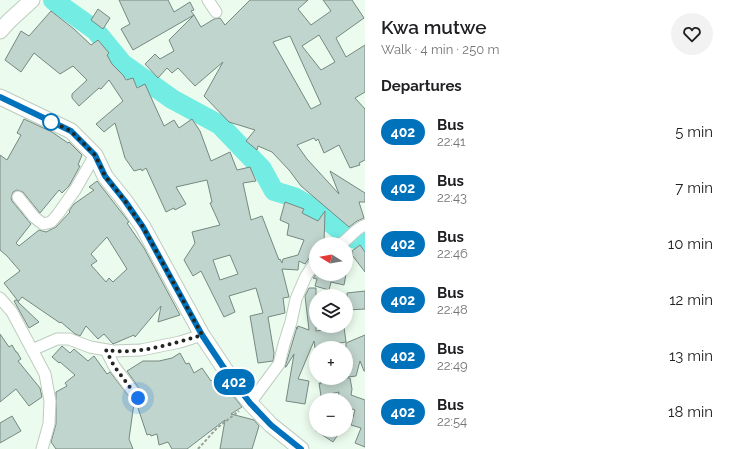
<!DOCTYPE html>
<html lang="en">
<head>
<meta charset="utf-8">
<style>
  :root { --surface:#fff; --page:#f2f2f2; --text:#202124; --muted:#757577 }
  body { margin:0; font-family:Raleway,sans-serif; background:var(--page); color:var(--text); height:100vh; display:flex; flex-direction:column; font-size:15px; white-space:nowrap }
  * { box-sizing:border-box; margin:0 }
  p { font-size:13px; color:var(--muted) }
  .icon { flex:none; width:22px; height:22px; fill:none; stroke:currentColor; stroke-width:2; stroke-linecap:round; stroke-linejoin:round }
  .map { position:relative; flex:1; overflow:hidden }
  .details { display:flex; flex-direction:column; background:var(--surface); width:364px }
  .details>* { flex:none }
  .badge { padding:0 8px; border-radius:13px; font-size:14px; line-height:26px }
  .needle { width:26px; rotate:281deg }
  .fabs { position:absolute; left:309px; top:237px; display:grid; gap:8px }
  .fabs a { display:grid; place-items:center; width:44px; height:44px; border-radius:50%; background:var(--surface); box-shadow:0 2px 10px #0003; font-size:20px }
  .you { position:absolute; width:20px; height:20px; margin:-10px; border:3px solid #fff; border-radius:50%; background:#1a73e8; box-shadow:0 0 0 6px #1a73e833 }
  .map>.badge { position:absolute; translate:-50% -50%; box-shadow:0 0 0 2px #fff }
  h2 { padding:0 16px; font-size:15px; line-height:36px }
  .round { display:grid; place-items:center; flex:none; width:42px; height:42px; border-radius:21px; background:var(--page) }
  .headline { display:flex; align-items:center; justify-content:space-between; height:68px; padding:0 16px }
  h1 { font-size:19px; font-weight:600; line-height:30px }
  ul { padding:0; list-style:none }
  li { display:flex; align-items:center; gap:12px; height:56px; padding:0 16px }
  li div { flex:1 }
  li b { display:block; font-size:15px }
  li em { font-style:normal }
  li .badge { min-width:44px; font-weight:700; text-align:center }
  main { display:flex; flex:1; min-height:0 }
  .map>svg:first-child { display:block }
</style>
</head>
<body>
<main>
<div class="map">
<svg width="365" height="449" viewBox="0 0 365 449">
  <rect width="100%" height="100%" fill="#ebfcee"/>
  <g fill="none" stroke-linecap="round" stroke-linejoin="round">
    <path stroke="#5ab1a9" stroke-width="3.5" d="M220 125V117"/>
    <path stroke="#73ece3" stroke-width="20" d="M53 0 95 30 123 64 172 99 220 125 262 169 274 191 294 197 308 205 347 236 365 242"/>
  </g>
  <path fill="#c0d5cd" stroke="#768981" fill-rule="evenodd" d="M119 0H168L174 12 190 2 194 10 191 11 194 15 133 50 121 29 130 24Z
    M250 0H308L298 9 311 25 331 11 323 0H352L364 18 336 38 346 57 365 45V92L355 98 365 109V160L359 163 360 165 350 168 339 145 324 153 318 139 316 141 314 138 297 145 307 159 339 194 330 171 365 193V202H359L364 218 357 221 349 227 301 186 289 170 272 152 258 146 257 150 246 141 255 130 229 122 204 96 223 62 195 86 178 68 172 73 167 68 158 78 145 64 155 54 160 59 174 51 169 40 194 15 201 27 214 19 220 18 225 25ZM319 35 335 62 321 70 302 46ZM290 36 321 104 311 109 273 42Z
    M98 9 110 18 103 29 91 20Z
    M51 11 74 29 91 45 98 40 109 53 107 55 112 64 123 75 126 80 133 78 137 88 145 84 164 126 174 120 179 128 192 119 200 131 211 161 230 152 237 170 250 167 256 181 243 183 251 220 262 216 279 260 280 259 282 263 283 259 298 255 304 240 287 235 289 224 280 220 285 202 304 209 302 213 318 221 325 211 324 244H316V254L310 257 305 264 299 261 298 270 282 269 289 297 283 298 285 313 268 317 274 353 273 361 258 363 250 316 263 313 256 288 229 296 235 312 224 317 201 271 193 276 184 260 195 243 192 232 220 225 210 203 212 202 207 180 176 187 186 204 175 210 174 208 166 212 146 168 142 171 141 169 134 171 125 158 115 123 104 132 96 124 123 101 109 80 101 89 99 88 79 106 72 98V94L87 80 73 66 60 74 34 53 21 72 5 60 21 31 29 36ZM230 255 238 274 220 280 213 260Z
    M24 119 52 132 68 143 69 142 82 155 78 165 80 166 69 186 62 193 59 190 40 213 23 192 17 190 13 192 11 198 12 201 31 224 16 243 19 246 39 230 46 232 56 227 70 212 69 211 74 204 94 190 89 187 97 181 129 222 127 223 144 248 180 315 158 322 161 306 135 337 134 335 113 344 104 334 98 339 86 326 80 336 75 334 61 322 60 323 22 297 18 302 39 322 29 328 14 301 16 300 18 301 4 283 20 271 7 256 0 250V155L7 160 21 135 17 133ZM107 237 127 269 113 282 109 278 106 282 91 265 97 261 91 254Z
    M360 245 365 252V272L352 255V251Z
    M316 274H346L344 285 331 282 329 290 315 286 317 279 313 278Z
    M309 288H316V331L344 327 346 342 328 345V348H315L314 341 298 379 309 381 305 404 286 401 294 354 286 367H285L297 327V329L298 326 309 330 305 296Z
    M365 291V309L348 310 347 293Z
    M0 334 9 347 12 345 16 352H17L21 359 18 361 40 388 42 397 29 406 16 389 0 402Z
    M365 335V371H364L360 361 356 376 348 377 346 359 350 358 346 348V343Z
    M62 346 70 353 74 349 88 361 94 356 107 374 110 372 134 403 129 439 133 449H56L51 442 56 424V392L67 386 65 383 75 375 60 362 59 363 52 357Z
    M180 353 186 364 189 363 194 373 202 368 211 381 218 376 242 407 231 414 254 420 259 426 252 449H220L225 420 187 449H172L168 442 159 445 157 434 151 436 150 434 147 435 137 405 142 403 145 397 127 371 143 361H159L172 358Z
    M320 378H350L352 389 351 395 365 400V447L355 443 361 428 351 425 355 410 346 407V400H337L339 392 321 396 319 383 321 384Z
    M12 416 21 431 0 443V423Z
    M315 430H341L333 442Z"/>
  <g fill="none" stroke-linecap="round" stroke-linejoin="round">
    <g stroke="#bdccbf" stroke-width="13">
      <path id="minor" d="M208 0 216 12
        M18 197 34 217 43 224 51 222 58 214 75 190 95 155
        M340 244C350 239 353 230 365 225
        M0 298 12 312 45 374 50 401 49 424 42 449
        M32 350 57 339H69L90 347 113 351 141 350 180 342 202 335
        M106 350 114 366 138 398
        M250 403 279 364 284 344 291 322 296 299 306 276 316 261"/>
    </g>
    <g stroke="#bdccbf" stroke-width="17">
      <path id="secondary" d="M0 31 9 21 32 0
        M0 97 71 131 95 155 105 176 125 201 143 227 202 335 230 377 250 403 271 425 301 449"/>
    </g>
    <path stroke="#96a298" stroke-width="2" stroke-dasharray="3 2" stroke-linecap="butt" d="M198 449 217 428 239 411"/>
    <use href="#minor" stroke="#fff" stroke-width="11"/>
    <use href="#secondary" stroke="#fff" stroke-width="15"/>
  </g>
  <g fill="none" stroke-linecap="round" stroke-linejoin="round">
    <g stroke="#fff" stroke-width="9">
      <path id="line" d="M0 97 71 131 95 155 105 176 125 201 143 227 202 335 230 377 250 403 271 425 301 449"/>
    </g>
    <use href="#line" stroke="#0072bc" stroke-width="6"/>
    <path stroke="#212621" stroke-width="4" stroke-dasharray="0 7.2" d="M51 122 50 121 71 131 95 155 105 176 125 201 143 227 202 335C172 344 138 355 106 350L114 366 138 398"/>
  </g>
  <circle fill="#fff" stroke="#0072bc" stroke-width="2" cx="51" cy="122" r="8"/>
</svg>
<div class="fabs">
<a><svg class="needle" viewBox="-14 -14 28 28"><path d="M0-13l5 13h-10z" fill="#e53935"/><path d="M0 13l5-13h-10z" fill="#757577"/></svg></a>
<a><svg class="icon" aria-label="layers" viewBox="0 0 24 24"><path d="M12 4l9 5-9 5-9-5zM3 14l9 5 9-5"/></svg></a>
<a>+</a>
<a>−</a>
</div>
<div class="you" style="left:138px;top:398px"></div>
<b class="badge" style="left:234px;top:382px;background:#0072bc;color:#fff">402</b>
</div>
<section class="details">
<div class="headline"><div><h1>Kwa mutwe</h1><p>Walk · 4 min · 250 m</p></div><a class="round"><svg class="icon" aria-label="heart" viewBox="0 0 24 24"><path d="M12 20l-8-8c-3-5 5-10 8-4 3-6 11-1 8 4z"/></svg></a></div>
<h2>Departures</h2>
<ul>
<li><span class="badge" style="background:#0072bc;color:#fff">402</span><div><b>Bus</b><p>22:41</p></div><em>5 min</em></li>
<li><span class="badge" style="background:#0072bc;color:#fff">402</span><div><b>Bus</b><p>22:43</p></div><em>7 min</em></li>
<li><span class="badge" style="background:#0072bc;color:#fff">402</span><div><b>Bus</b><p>22:46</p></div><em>10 min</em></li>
<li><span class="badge" style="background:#0072bc;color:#fff">402</span><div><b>Bus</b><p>22:48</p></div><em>12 min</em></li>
<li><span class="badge" style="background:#0072bc;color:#fff">402</span><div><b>Bus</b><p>22:49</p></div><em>13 min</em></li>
<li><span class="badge" style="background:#0072bc;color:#fff">402</span><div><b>Bus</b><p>22:54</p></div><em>18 min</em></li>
</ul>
</section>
</main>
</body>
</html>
